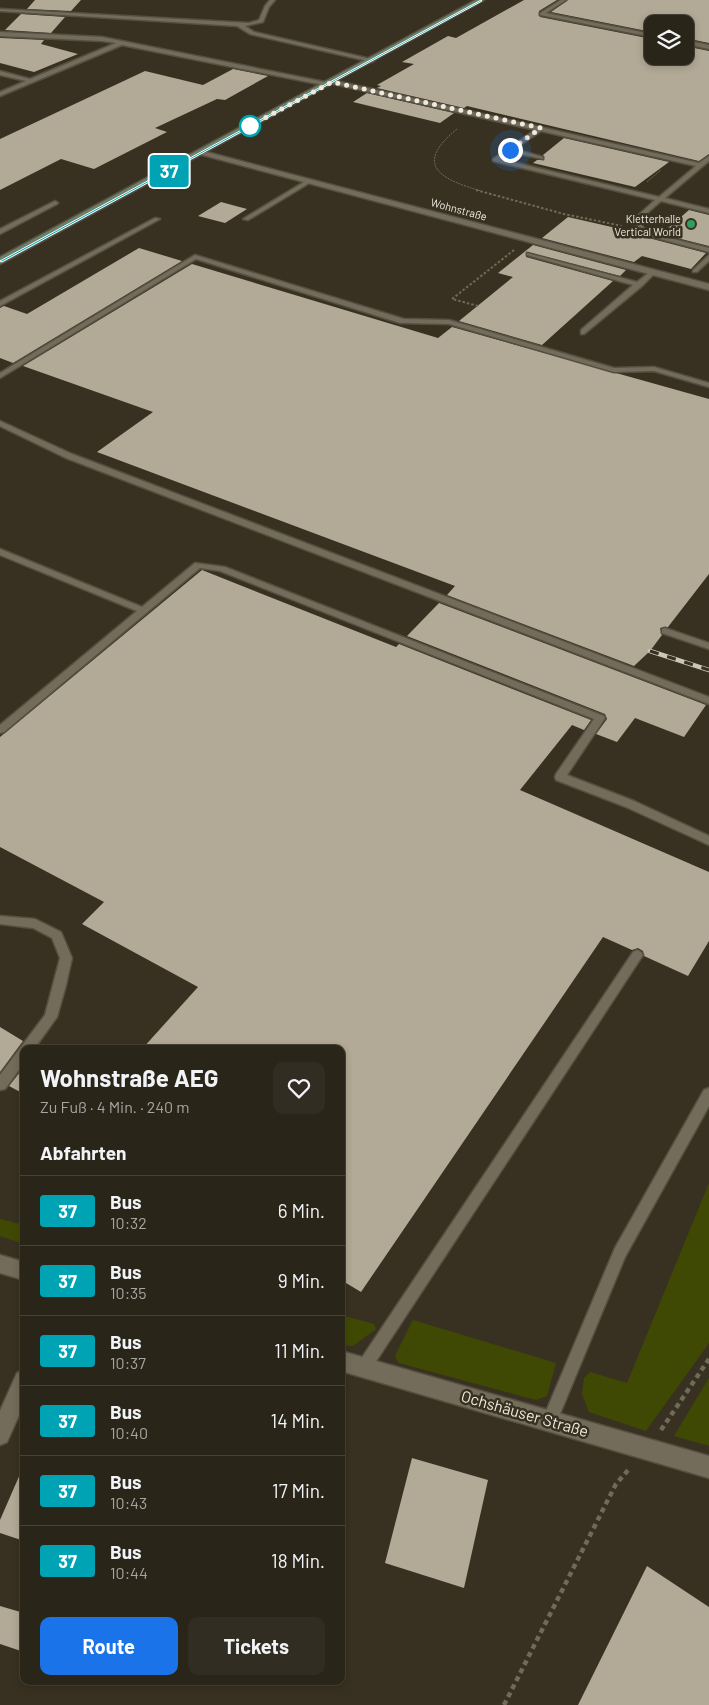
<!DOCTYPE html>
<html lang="de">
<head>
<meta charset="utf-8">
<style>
  :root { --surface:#2a2519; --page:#322d22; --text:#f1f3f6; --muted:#a5a5a2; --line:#464238; --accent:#1a73e8 }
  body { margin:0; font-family:Barlow,sans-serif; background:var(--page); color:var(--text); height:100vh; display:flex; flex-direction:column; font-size:19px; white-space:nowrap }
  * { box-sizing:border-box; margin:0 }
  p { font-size:16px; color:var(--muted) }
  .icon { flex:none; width:28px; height:28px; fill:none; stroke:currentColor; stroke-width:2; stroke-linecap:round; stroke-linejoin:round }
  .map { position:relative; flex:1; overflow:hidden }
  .panel { position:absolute; left:20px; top:1045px; width:325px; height:640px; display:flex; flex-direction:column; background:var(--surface); border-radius:10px; box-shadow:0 2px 8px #0003,0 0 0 1px var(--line) }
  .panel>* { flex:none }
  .badge { padding:0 10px; border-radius:4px; font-size:18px; line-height:32px }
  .buttons { position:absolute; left:644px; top:15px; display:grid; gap:10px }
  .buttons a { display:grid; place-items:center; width:50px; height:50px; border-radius:10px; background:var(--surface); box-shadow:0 2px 8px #0003,0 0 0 1px var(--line); font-size:25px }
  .you { position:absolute; width:25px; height:25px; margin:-12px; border:4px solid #fff; border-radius:50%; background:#1a73e8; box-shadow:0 0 0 8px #1a73e833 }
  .map>.badge { position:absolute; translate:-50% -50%; box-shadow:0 0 0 2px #fff }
  h2 { padding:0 20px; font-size:19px; line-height:45px }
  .round { display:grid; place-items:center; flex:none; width:52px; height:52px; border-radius:10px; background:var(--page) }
  .summary { display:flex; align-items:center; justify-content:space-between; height:85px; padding:0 20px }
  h1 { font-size:24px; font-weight:700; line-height:38px }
  .button { display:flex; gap:10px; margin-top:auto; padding:10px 20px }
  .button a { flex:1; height:58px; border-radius:10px; background:var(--accent); color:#fff; font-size:20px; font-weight:700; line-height:58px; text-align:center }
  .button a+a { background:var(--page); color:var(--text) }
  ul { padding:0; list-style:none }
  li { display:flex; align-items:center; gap:15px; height:70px; padding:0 20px; border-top:1px solid var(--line) }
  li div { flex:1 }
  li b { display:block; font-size:19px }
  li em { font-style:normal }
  li .badge { min-width:55px; font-weight:700; text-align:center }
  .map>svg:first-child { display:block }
</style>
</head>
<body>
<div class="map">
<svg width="709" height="1705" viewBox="0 0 709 1705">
  <rect width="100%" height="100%" fill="#383121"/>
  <path fill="#404903" d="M709 1183V1343L646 1431 589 1412 582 1394 584 1378 590 1372 627 1383Z
    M0 1219 24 1225V1244L0 1236Z
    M341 1315 374 1324 376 1329 353 1346 341 1345Z
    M413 1320 556 1363 547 1396 536 1400 399 1363 395 1356Z
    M709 1378V1446L674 1436Z"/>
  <path fill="#b2a996" d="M35 0H81L71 11 27 9Z
    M524 0H557L539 11 540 17 652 39V56H685V46L709 51V154L699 161 467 106 464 108 377 88 381 86 377 85 414 64 402 62 448 36 456 38Z
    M568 0H709V43L685 38V24H652V32L551 12Z
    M21 14 65 17 51 33 5 30Z
    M0 38 44 40 41 44 78 54 34 72 0 63Z
    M233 69 268 76 225 100 217 99 155 128 167 132 94 169 61 159 0 190V139L145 71 203 85Z
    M367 93 454 113 440 123 353 102Z
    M564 138 669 162 635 187 533 163 537 160H544L543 155Z
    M221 202 247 209 225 223 198 216Z
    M689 210 709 215V246L661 234Z
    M568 217 638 233 641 236 706 253 691 269 642 256 634 262 542 238Z
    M533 245 626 270 620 276 526 252V257L613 281 542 345 459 321 513 277 498 273Z
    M139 248 182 261 13 363 0 358V308L4 306 27 314Z
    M192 264 438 338 452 327 709 399V574L668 627 660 628 662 635 650 651 634 666 447 595 455 586 97 452 153 412 23 366Z
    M202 570 396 647 399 644 591 720 584 730 572 725 520 790 709 872V941L688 976 644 956 643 951 638 948 632 950 603 937 361 1292 341 1280V1049H142L198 987 82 924 104 902 0 847V737Z
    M439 603 706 705 684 737 635 718 617 742 596 734 607 719 605 714 407 636Z
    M0 1027 23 1041 0 1072Z
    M24 1067V1094L9 1086Z
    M412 1458 488 1480 464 1588 385 1563Z
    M24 1465V1541L0 1533V1520Z
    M647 1566 709 1607V1705H578Z
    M0 1606 24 1613V1652L0 1644Z"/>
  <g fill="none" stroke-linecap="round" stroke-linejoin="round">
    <g stroke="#554f42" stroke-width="3">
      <path id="service" d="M270 0H275L269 7 263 22 245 26 254 32 375 60 372 62 250 34 237 26 0 11V9L249 23 259 20 265 6Z
        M561 0H566L546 13 652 34V37L540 15V13Z
        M0 32 102 37 330 83 332 80 699 163 709 156V161L665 198 709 209V213L661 201 639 220 646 232 709 248V252L641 234 633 220 655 200 493 161V159L535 130 330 83 328 86 122 45 0 96V92L26 81 0 75V71L30 79 116 43 102 41 0 36ZM541 131 696 166 659 197 500 159 510 152 543 159V157L514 149Z
        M685 40 709 45V49L685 44Z
        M309 179 312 181 311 182 248 220 243 219Z
        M55 201 58 203 57 204 0 234V229Z
        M155 218 160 219 0 306V301Z
        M527 253 637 282 651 271 656 272 642 286 584 334H581V330L633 285 527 255Z
        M195 255 404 319 449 320 614 368 654 367 709 383V387L654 371 614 372 449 324 400 323 196 259 0 378V373Z
        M709 255V261L697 272H693V270Z
        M0 421 72 454 709 697V704L66 458 0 426Z
        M0 549 142 607 195 563 225 567 604 716 605 718 567 775 634 801 709 836V845L626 807 556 780 555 777 556 774 594 719 220 571 200 568 4 732 0 733V725L137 611 0 555Z
        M665 628 709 643V649L662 633V629Z
        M0 916 35 919 61 932 72 958 66 985 57 1017 34 1049H24V1063L5 1089 0 1090V1075L45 1015 60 958 52 938 33 928 0 924Z
        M637 950 641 952 643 955 641 958 369 1372 364 1374 359 1372 356 1367 359 1362 633 952Z
        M709 1088V1106L625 1257 555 1426 550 1429 545 1426 542 1421 615 1248 704 1090Z"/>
    </g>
    <g stroke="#554f42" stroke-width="3">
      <path id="minor" d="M199 150 709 284V290L199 154Z
        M24 1370V1404L7 1442 0 1445V1411L17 1373Z"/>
    </g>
    <g stroke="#554f42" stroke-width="3">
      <path id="tertiary" d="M0 1255 24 1262V1280L0 1273Z
        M341 1351 709 1456V1478L341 1371Z"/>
    </g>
    <g stroke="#554f42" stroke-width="3">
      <path id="secondary" d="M476 0H484L0 264V257Z"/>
    </g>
    <path stroke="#706a5b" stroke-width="1" stroke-dasharray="2 1" stroke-linecap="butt" d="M457 129C413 165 440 179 481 191
      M647 182 661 170"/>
    <path stroke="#706a5b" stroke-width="2" stroke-dasharray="2.5 2" stroke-linecap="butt" d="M476 190 564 214 622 226
      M478 306 452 299 514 250"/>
    <path stroke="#706a5b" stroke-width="4.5" stroke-dasharray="5 4" stroke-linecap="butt" d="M661 1430 709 1359
      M504 1705 616 1484 630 1468"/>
    <use href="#service" fill="#746c5a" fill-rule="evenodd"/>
    <use href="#minor" fill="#746c5a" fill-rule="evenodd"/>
    <use href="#tertiary" fill="#746c5a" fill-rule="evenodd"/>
    <use href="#secondary" fill="#6d7f67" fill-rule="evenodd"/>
    <g stroke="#cbc6bb" stroke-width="4.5">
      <path id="rail" d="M650 651 709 670"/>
    </g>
    <use href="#rail" stroke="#383121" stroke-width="3" stroke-dasharray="9" stroke-linecap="butt"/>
  </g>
  <path fill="#00a3b4" stroke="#fff" d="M481 0 482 1 2 262 0 261Z"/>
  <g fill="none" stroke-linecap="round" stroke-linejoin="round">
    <path stroke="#efeae0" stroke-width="5" stroke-dasharray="0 9" d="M250 126 332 82 541 128 510 150"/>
  </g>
  <circle fill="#fff" stroke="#00a3b4" stroke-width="2.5" cx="250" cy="126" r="10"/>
  <circle fill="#2e9e5b" stroke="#383121" stroke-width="2" cx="691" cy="224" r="5"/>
  <g text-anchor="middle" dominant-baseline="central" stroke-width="5" stroke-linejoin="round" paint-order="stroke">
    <g font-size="11" fill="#efeae0" stroke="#383121">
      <text transform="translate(459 209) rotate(15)">Wohnstraße</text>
    </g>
    <g font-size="11" fill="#efeae0" stroke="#383121" text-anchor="end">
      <text x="681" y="218">Kletterhalle<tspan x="681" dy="13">Vertical World</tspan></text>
    </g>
    <g font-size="16" fill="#efeae0" stroke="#383121">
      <text transform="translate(525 1413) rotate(16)">Ochshäuser Straße</text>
    </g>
  </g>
</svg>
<div class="buttons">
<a><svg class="icon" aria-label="layers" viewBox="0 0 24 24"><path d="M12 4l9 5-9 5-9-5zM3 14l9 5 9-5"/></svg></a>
</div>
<div class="you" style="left:510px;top:150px"></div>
<b class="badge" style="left:169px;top:171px;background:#00a3b4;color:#fff">37</b>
<section class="panel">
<div class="summary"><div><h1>Wohnstraße AEG</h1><p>Zu Fuß · 4 Min. · 240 m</p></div><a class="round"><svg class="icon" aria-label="heart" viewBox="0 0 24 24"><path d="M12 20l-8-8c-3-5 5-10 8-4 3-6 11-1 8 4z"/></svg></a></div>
<h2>Abfahrten</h2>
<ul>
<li><span class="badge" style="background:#00a3b4;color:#fff">37</span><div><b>Bus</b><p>10:32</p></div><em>6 Min.</em></li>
<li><span class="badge" style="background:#00a3b4;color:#fff">37</span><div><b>Bus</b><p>10:35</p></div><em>9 Min.</em></li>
<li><span class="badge" style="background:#00a3b4;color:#fff">37</span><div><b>Bus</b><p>10:37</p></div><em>11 Min.</em></li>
<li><span class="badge" style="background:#00a3b4;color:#fff">37</span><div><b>Bus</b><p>10:40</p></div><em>14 Min.</em></li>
<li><span class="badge" style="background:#00a3b4;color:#fff">37</span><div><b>Bus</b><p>10:43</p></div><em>17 Min.</em></li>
<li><span class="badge" style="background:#00a3b4;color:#fff">37</span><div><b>Bus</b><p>10:44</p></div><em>18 Min.</em></li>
</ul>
<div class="button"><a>Route</a><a>Tickets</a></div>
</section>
</div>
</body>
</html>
